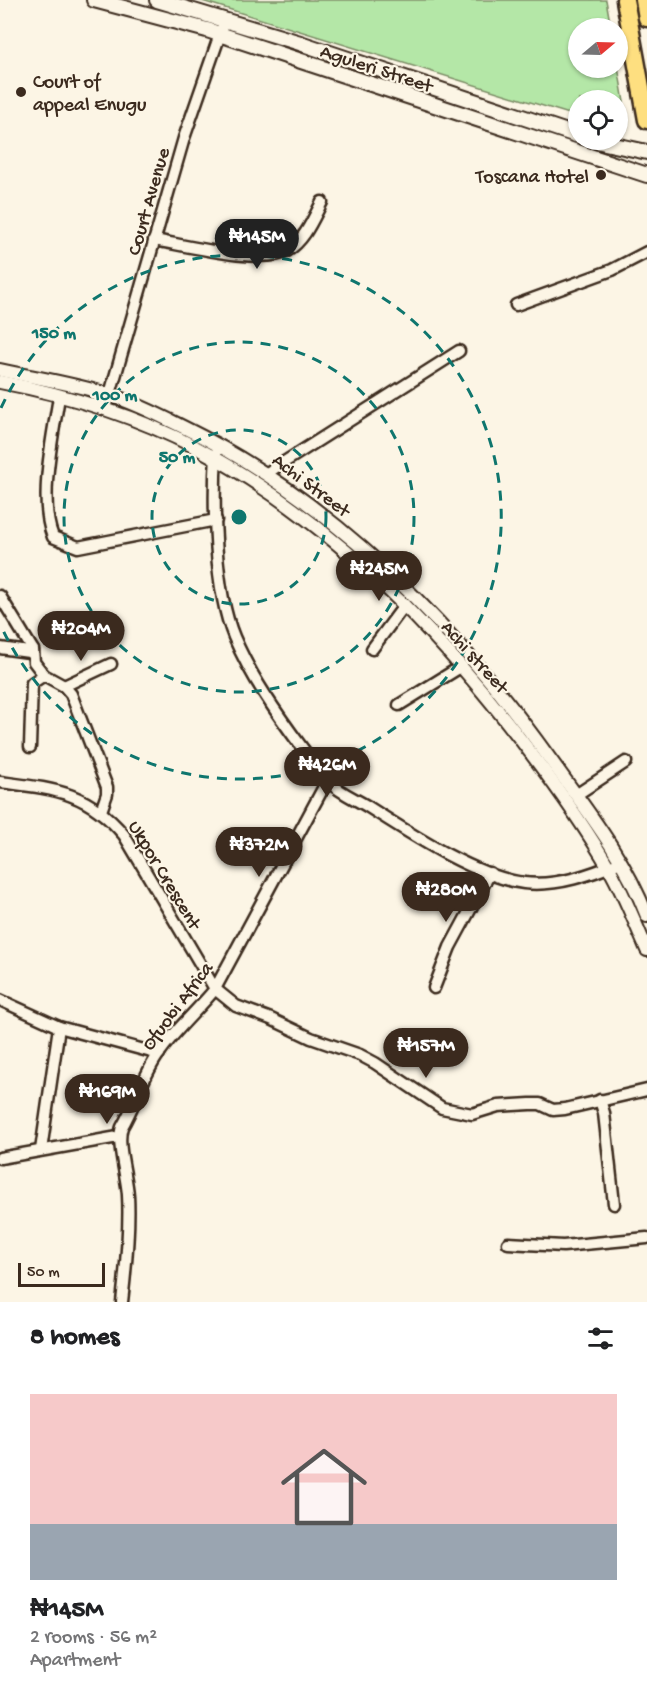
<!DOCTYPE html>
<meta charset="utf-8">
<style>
body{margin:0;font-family:"Gochi Hand",sans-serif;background:#f6f6f6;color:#202124;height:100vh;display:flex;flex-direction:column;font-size:22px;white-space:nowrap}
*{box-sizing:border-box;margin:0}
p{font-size:20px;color:#757577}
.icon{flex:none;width:33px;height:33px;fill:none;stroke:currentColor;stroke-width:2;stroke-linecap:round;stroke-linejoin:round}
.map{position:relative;height:1302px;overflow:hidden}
.sheet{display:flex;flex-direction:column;background:#fff;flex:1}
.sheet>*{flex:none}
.needle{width:39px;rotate:71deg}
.buttons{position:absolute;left:568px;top:18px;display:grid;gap:12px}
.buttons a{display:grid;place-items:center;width:60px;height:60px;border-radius:50%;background:#fff;box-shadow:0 2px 4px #0004;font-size:30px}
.scale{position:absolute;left:18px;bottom:15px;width:87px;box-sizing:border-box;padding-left:6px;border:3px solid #3b2a1e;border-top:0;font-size:16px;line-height:21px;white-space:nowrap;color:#3b2a1e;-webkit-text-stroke:4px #fcf5e5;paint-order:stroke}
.price{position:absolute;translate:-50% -51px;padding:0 14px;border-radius:21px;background:#3b2a1e;color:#fff;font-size:20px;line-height:39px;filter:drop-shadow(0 2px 3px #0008)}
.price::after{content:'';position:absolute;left:50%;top:36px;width:18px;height:14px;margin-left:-9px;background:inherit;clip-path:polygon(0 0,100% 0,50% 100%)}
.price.current{background:#222;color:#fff}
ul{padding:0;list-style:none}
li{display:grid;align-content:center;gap:12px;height:318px;padding:0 30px}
li span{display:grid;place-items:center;height:186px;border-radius:0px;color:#555}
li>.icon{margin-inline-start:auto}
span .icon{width:108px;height:108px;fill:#fffc;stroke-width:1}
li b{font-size:26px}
h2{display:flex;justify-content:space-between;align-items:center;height:72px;padding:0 30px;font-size:26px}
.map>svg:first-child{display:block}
</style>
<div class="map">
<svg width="647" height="1302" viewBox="0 0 647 1302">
<rect width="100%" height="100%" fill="#fcf5e5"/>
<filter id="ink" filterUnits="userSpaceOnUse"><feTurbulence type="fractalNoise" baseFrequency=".0167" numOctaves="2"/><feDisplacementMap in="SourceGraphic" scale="12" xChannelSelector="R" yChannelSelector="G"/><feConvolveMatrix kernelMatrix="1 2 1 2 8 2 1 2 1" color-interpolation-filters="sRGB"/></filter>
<g filter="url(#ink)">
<!-- green -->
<path fill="#b4e7a7" stroke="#788862" stroke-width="1.5" d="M199,0H606L611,28H579V68L618,67L624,102L618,112V100H579V117Z"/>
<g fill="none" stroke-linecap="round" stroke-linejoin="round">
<defs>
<g id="minor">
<path d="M154,240C184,245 263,265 287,251C305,240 313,219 322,202"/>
<path d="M516,305L612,270L647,252"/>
<path d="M59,397C53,435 38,501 53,537L78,547L216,520"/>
<path d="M106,408L184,138L225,20"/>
<path d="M216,453C213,504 214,589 234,637C251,677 277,714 303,749C311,759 318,772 328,781C340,793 356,799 370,808C411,834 476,877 524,883C557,887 592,874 621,862"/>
<path d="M267,473L459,351"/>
<path d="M0,596L33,650L34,662L44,675L64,686L71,694L107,787V794L101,811"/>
<path d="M0,648L29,652L33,650"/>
<path d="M372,649L404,606"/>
<path d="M64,686L111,664"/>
<path d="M399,705L462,666"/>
<path d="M30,747L32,683L44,675"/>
<path d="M0,782C54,789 87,791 124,835L215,989L236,1006L271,1019L311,1038L360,1055L375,1063L442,1108L472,1114L498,1106L530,1104H540L553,1110L565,1109L647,1090"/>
<path d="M576,795L626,762"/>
<path d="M434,988L450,947L490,873"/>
<path d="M0,1000L59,1027L159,1054"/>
<path d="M600,1100L604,1113L614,1204"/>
<path d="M41,1150L59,1027"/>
<path d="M0,1158L118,1137"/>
<path d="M508,1243L563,1246L647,1238"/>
<path d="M122,1302C126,1268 130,1230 128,1195C127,1176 116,1143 122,1127C136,1103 143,1075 160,1052C176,1029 197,1011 215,989L327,781"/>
</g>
<g id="tertiary">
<path d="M0,370C37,378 75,384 110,395C136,403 161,416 185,428C334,501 454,625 550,759C586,809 625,858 647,916"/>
<path d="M0,382C68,395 136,416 197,448C330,519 441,633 530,752C558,789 586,828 609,868C624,894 635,923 647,950"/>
</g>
<g id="secondary">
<path d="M94,0L207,30L647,175"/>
<path d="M157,0L297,42L579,136"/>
<path d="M591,140L647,152"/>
</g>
<g id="primary">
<path d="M625,0L647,120"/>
<path d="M644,0L647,18"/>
</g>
</defs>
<!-- minor casing -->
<use href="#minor" stroke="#3b2a1e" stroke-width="15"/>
<!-- tertiary casing -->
<use href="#tertiary" stroke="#3b2a1e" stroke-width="16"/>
<!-- secondary casing -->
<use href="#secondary" stroke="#3b2a1e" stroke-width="18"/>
<!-- primary casing -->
<use href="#primary" stroke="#3b2a1e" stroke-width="21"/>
<!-- minor -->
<use href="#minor" stroke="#fcf5e5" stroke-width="10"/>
<!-- tertiary -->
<use href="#tertiary" stroke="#fcf5e5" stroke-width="12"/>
<!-- secondary -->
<use href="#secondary" stroke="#fcf5e5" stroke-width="14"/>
<!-- primary -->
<use href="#primary" stroke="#fedf80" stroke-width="16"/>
</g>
</g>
<!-- distance rings -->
<g fill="none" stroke="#0f766e" stroke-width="3" stroke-dasharray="10 8">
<circle cx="239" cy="517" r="87"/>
<circle cx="239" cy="517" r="175"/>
<path d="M1 408A262 262 0 1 1 1 626"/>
</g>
<!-- markers -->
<g fill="#3b2a1e" stroke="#fcf5e5" stroke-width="2">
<circle cx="21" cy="92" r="6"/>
<circle cx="601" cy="175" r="6"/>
</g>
<g text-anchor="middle" stroke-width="4.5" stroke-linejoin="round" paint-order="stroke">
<!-- street labels -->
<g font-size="20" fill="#3b2a1e" stroke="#fcf5e5">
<text transform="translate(377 67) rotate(18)" y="7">Aguleri Street</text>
<text transform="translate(147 201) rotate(-74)" y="7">Court Avenue</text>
<text transform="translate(312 484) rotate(37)" y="7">Achi Street</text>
<text transform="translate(476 656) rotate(48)" y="7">Achi street</text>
<text transform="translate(166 874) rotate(59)" y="7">Ukpor Crescent</text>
<text transform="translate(176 1005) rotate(-53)" y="7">Ofuobi Africa</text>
</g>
<!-- poi labels -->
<g font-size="20" fill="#3b2a1e" stroke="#fcf5e5" text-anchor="start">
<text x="33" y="87">Court of<tspan x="33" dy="23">appeal Enugu</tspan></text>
<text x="589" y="182" text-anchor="end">Toscana Hotel</text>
</g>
</g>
<circle cx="239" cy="517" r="9" fill="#0f766e" stroke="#fcf5e5" stroke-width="3"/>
<g font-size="18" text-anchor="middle" font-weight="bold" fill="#0f766e" stroke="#fcf5e5" stroke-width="4.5" stroke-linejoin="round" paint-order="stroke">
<text x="54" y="338">150 m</text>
<text x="115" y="400">100 m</text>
<text x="177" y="462">50 m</text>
</g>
</svg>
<div class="buttons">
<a><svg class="needle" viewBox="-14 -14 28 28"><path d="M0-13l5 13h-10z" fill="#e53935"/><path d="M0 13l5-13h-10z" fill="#757577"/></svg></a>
<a><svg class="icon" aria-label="locate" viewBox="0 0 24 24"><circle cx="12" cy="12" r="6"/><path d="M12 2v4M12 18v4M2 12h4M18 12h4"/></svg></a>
</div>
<div class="scale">50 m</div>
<b class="price current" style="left:257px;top:270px">₦145M</b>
<b class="price" style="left:379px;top:602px">₦245M</b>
<b class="price" style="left:81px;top:662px">₦204M</b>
<b class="price" style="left:327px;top:798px">₦426M</b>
<b class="price" style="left:259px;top:878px">₦372M</b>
<b class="price" style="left:446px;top:923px">₦280M</b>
<b class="price" style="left:426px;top:1079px">₦157M</b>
<b class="price" style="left:107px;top:1125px">₦169M</b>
</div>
<section class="sheet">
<h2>8 homes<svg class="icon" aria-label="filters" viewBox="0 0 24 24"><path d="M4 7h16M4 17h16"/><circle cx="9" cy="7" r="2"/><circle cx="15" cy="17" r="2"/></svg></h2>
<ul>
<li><span style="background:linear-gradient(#f6c9c9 70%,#9aa5b1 0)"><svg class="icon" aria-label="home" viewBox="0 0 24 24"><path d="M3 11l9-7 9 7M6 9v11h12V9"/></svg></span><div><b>₦145M</b><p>2 rooms · 56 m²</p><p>Apartment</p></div></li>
</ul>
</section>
